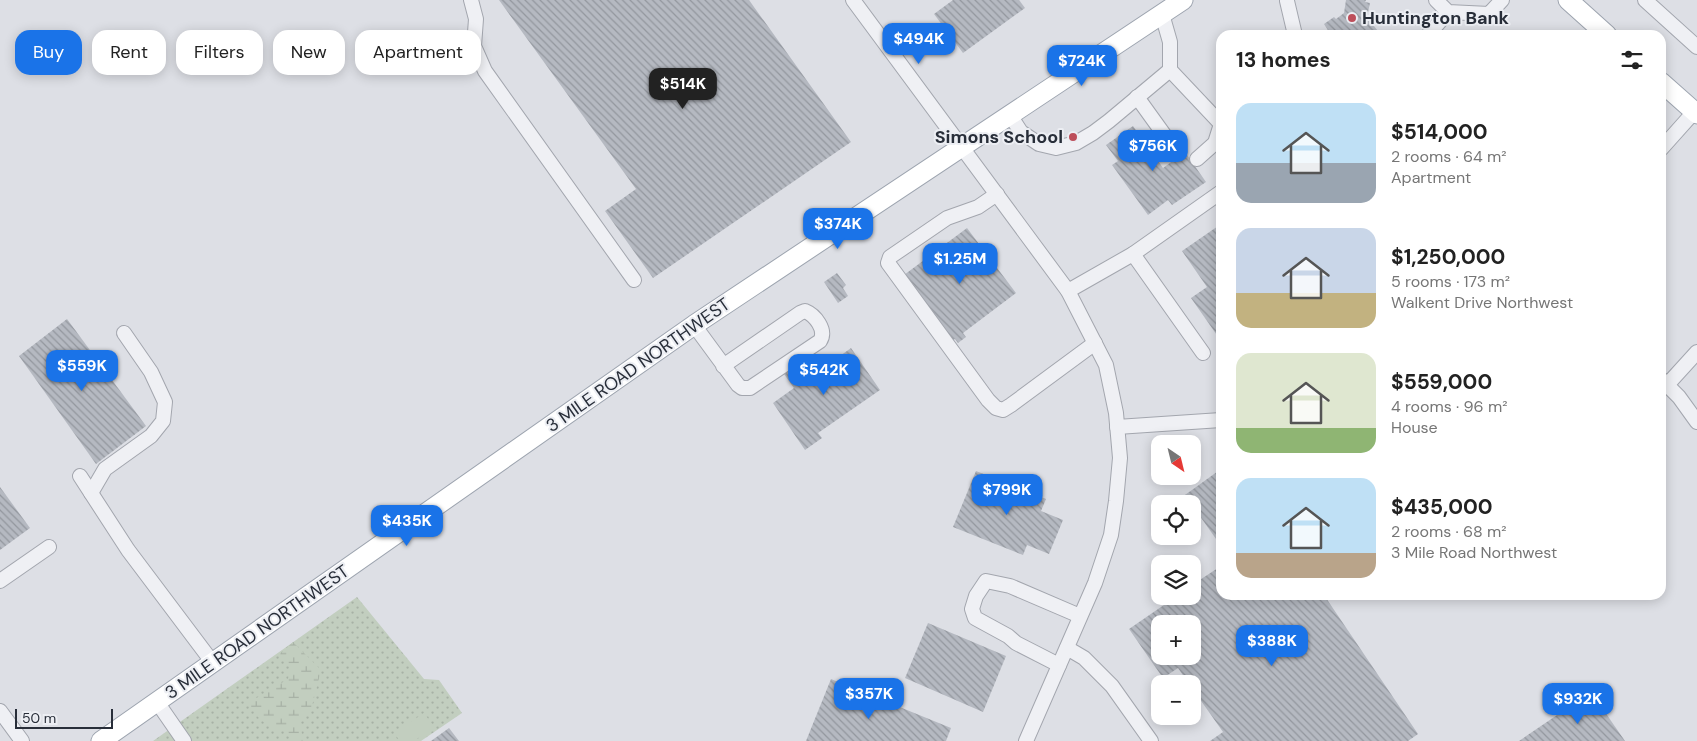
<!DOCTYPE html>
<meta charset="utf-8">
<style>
body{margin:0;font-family:"DM Sans",sans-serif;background:#f6f6f6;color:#222;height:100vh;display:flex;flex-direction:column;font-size:19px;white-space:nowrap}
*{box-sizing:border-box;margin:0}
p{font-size:16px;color:#767676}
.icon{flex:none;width:28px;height:28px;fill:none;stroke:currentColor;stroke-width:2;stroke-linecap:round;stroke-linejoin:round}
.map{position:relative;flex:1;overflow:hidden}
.panel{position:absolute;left:1216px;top:30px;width:450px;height:570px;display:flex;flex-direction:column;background:#fff;border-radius:15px;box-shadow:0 2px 12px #0003}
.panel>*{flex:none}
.banner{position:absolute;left:15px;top:30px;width:475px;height:45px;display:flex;gap:10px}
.needle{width:32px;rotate:145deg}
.controls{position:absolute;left:1151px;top:435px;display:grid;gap:10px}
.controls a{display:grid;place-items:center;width:50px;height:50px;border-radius:10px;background:#fff;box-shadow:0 2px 12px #0003;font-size:25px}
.scale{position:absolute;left:15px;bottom:12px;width:98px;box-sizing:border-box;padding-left:5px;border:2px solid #282e39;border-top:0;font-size:14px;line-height:18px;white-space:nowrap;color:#282e39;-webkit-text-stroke:4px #eceef3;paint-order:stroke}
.price{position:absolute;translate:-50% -42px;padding:0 11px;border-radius:10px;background:#1a73e8;color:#fff;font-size:16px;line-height:32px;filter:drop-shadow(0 1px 2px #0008)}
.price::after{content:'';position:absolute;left:50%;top:30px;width:15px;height:11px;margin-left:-8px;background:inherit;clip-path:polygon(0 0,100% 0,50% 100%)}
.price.active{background:#222;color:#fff}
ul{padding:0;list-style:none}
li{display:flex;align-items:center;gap:15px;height:125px;padding:0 20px}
li span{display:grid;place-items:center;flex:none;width:140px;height:100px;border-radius:15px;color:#555}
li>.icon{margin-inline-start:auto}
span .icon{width:60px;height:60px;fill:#fffc;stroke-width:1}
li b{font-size:21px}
h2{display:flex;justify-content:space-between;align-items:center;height:60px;padding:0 20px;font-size:21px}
.pill{padding:0 18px;border-radius:15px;background:#fff;box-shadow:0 2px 12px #0003;font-size:18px;line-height:45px}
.pill.active{background:#1a73e8;color:#fff}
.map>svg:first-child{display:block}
</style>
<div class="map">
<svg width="1697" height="741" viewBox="0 0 1697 741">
<defs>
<pattern id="green-dots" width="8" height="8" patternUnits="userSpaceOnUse" patternTransform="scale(1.25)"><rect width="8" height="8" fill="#c2cebf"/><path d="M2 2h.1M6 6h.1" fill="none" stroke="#a7b1a5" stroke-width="1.8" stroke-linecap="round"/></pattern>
<pattern id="wetland-marsh" width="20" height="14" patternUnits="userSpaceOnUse" patternTransform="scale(1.25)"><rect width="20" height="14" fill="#c2cebf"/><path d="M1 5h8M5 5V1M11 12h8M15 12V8" fill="none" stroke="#a7b1a5"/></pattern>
<pattern id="building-back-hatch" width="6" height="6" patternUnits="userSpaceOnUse" patternTransform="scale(1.25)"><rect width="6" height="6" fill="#b5b9c1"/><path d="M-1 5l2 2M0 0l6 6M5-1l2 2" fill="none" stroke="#93979e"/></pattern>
</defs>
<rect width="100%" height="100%" fill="#dddfe5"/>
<!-- green -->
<path fill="url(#green-dots)" d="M357,597L424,679L439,680L462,713L421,741H153Z"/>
<!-- wetland -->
<path fill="url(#wetland-marsh)" d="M293,642L321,670L311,710L300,723L303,741H293L283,730L271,728L258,717L248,703L288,679L291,667L280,654Z"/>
<!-- pitch -->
<path fill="#c2cebf" d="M424,713L434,727L414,741H400L394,733Z"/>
<!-- building -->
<g fill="url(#building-back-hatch)" fill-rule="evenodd">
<path d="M499,0H749L851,142L653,278L605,211L636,189Z"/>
<path d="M953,0H1019L1025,8L963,53L934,14Z"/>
<path d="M1346,0H1366L1365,2L1370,3L1367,17L1381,35H1331L1324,24L1334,17L1336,19L1344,13Z"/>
<path d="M1133,126L1163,168L1185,152L1206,182L1172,205L1168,200L1148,215L1112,165L1118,161L1106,145Z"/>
<path d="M1221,224V341L1191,298L1207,287L1182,251Z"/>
<path d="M967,228L1016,293L963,333L966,337L958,343L955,339L953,340L904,275Z"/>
<path d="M837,273L846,285L843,288L848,296L838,303L824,282Z"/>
<path d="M67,319L146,426L96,464L19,356Z"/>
<path d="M851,348L880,390L818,433L822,438L805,450L773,403L794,388L784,374L805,359L815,374Z"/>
<path d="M1221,469V546L1185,495Z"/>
<path d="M976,471L1046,499L1041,511L1063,520L1049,554L1027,545L1023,555L953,527Z"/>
<path d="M0,487L30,528L0,550Z"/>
<path d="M1221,566V595H1324L1418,734L1408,741H1210L1223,732L1192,688V684H1189L1178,668L1163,678L1129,629L1177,596H1192V585ZM1160,624H1192V656H1160Z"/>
<path d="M928,623L1006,656L983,712L905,678Z"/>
<path d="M831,679L951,728L946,741H806Z"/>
<path d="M1591,692L1625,741H1519Z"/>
<path d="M449,728L459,741H431Z"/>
</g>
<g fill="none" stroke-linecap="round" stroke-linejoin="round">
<defs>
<g id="minor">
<path d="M471,0L476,19L474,46L485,71L634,280"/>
<path d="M853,0L1068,291L1106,365L1116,413L1120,458L1116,501L1111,535L1095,583L1026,741"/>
<path d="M1436,0L1448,12L1489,14L1502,0"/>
<path d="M1645,0L1697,47"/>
<path d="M1287,1L1295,35"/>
<path d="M1428,35L1448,12"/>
<path d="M1170,70L1221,124"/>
<path d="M1137,97L1173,147"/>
<path d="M1010,115L1021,132L1039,144L1056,148L1076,143L1093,133L1109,121L1170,70V42L1162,14"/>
<path d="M1661,149L1694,112"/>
<path d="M1197,159L1215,143L1221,124"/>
<path d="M997,194L978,207L947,218L890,257L888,263L988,400L996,408L1003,410L1011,405L1095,343"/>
<path d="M1133,254L1203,353"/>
<path d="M1068,291L1133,254L1221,192"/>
<path d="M694,325L738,385L742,388H750L820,341C827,330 815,315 805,311L800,313L723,366"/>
<path d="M1661,379L1679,397L1697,422"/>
<path d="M1667,385L1697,352"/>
<path d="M1117,427L1221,420"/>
<path d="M80,476L128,550L213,663"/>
<path d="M91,493L105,469L151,436L163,421L165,402L151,372L124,333"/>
<path d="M0,581L49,547"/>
<path d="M1067,648L1084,658L1112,686L1151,741"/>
<path d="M1059,665L1016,643L1008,636L975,618L972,609L976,596L986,581L1010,586L1080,616"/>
<path d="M157,702L184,741"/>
<path d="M0,711L22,741"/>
</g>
<g id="major">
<path d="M1568,0L1607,35"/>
<path d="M1661,82L1697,114"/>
<path d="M101,741L694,325L1183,0"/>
</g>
</defs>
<!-- minor casing -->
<use href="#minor" stroke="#a3a6ae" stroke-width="16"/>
<!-- major casing -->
<use href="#major" stroke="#9da4af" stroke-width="21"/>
<!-- minor -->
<use href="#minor" stroke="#eff0f4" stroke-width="14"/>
<!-- major -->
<use href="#major" stroke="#fff" stroke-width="19"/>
</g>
<!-- markers -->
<g fill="#bd4e5a" stroke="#eceef3" stroke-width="2">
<circle cx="1352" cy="18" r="5"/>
<circle cx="1073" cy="137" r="5"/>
</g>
<g text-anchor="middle" stroke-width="4" stroke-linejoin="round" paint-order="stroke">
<!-- poi labels -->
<g font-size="18" font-weight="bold" fill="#282e39" stroke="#eceef3" text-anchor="start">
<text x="1362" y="24">Huntington Bank</text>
<text x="1063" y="143" text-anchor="end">Simons School</text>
</g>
<!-- street labels -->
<g font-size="18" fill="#282e39" stroke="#eceef3">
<text transform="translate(638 365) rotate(-35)" y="6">3 MILE ROAD NORTHWEST</text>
<text transform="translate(257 632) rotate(-35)" y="6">3 MILE ROAD NORTHWEST</text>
</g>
</g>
</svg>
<div class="controls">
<a><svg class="needle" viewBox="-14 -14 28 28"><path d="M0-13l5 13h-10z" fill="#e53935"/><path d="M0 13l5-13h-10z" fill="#767676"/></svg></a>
<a><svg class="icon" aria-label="locate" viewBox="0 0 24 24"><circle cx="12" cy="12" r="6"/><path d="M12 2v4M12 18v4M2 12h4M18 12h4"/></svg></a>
<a><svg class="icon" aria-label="layers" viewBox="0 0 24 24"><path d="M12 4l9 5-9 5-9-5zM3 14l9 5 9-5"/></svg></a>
<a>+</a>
<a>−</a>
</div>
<div class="scale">50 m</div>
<b class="price" style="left:919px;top:65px">$494K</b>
<b class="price" style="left:1082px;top:87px">$724K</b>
<b class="price active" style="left:683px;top:110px">$514K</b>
<b class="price" style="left:1153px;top:172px">$756K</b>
<b class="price" style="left:838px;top:250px">$374K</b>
<b class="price" style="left:960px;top:285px">$1.25M</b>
<b class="price" style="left:82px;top:392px">$559K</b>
<b class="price" style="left:824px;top:396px">$542K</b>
<b class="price" style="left:1007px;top:516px">$799K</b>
<b class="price" style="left:407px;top:547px">$435K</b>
<b class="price" style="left:1272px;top:667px">$388K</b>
<b class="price" style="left:869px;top:720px">$357K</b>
<b class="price" style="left:1578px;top:725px">$932K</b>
<div class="banner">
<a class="pill active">Buy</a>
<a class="pill">Rent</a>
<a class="pill">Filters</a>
<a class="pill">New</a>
<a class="pill">Apartment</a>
</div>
<section class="panel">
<h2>13 homes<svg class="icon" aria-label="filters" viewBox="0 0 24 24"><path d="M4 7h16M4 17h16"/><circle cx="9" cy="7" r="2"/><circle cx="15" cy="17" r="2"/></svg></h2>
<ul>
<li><span style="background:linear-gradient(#bfe0f5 60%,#9aa5b1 0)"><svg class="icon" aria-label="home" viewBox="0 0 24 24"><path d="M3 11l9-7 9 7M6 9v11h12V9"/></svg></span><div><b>$514,000</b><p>2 rooms · 64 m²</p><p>Apartment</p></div></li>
<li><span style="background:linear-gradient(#c9d6e8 65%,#c2b280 0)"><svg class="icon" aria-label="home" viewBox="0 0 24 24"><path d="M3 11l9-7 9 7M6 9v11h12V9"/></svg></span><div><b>$1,250,000</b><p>5 rooms · 173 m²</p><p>Walkent Drive Northwest</p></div></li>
<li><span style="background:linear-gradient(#dfe7d0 75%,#8fb573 0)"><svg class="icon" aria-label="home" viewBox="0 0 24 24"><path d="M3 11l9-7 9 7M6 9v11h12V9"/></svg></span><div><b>$559,000</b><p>4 rooms · 96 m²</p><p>House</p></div></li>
<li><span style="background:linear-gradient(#bfe0f5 75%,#b9a48a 0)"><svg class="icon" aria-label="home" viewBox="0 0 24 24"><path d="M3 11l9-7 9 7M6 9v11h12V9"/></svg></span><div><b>$435,000</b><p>2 rooms · 68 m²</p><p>3 Mile Road Northwest</p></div></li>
</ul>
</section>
</div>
